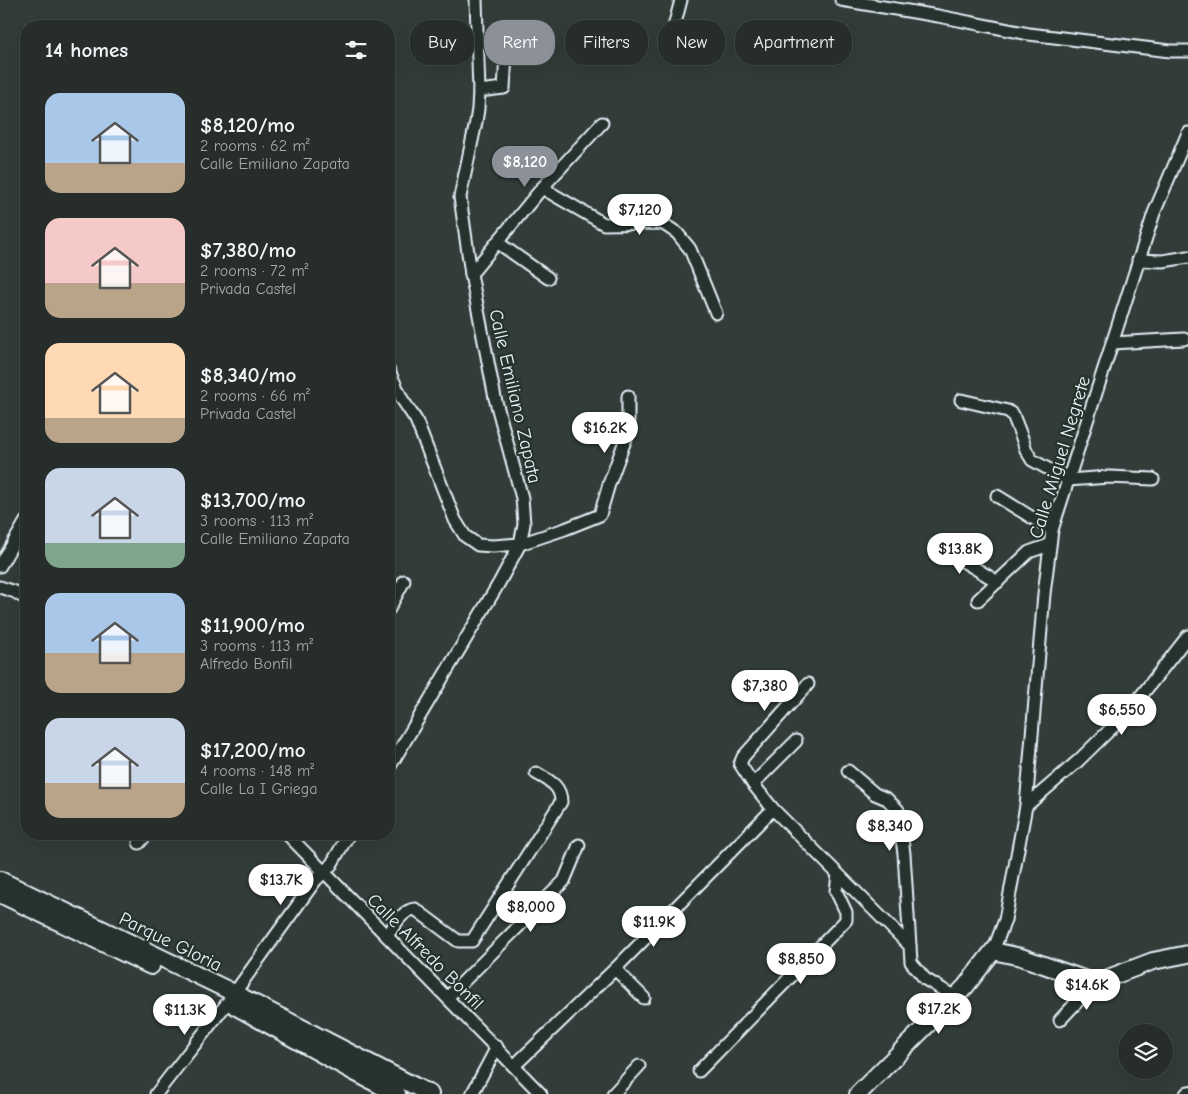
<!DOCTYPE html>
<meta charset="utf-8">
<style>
body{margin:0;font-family:"Comic Neue",sans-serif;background:#323937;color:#f1f3f6;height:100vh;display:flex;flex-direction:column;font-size:19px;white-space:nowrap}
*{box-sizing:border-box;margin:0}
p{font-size:16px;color:#a4a8a9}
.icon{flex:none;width:28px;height:28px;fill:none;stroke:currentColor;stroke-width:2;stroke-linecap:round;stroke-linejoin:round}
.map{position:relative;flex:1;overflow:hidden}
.details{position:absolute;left:20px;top:20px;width:375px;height:820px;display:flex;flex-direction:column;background:#262d2b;border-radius:20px;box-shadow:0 5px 20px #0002,0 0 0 1px #424947}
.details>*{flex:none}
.banner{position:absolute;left:410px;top:20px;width:475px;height:45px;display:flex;gap:10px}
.fabs{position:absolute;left:1118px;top:1024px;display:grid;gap:10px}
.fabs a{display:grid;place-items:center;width:55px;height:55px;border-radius:50%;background:#262d2b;box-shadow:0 5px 20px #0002,0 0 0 1px #424947;font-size:25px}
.price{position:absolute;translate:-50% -42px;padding:0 11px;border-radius:18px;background:#fff;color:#222;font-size:16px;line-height:32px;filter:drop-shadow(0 1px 2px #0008)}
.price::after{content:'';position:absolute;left:50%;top:30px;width:15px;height:11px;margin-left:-8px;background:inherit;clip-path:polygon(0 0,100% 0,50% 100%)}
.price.on{background:#8c9099;color:#fff}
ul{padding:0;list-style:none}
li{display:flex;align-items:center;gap:15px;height:125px;padding:0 25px}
li span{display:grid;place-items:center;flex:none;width:140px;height:100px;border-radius:15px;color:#555}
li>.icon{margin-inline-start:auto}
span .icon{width:60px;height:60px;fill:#fffc;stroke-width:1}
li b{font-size:21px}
h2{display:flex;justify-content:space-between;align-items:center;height:60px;padding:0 25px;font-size:21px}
.tag{padding:0 18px;border-radius:20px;background:#262d2b;box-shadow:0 5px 20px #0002,0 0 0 1px #424947;font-size:18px;line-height:45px}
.tag.on{background:#8c9099;color:#fff}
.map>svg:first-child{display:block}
</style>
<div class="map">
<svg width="1188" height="1094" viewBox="0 0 1188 1094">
<rect width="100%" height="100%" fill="#323c39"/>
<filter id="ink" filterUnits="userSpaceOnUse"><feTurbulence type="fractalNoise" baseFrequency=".02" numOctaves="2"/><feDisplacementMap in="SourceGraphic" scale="10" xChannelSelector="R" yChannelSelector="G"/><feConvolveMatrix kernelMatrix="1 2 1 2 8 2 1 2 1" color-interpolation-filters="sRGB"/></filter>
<g filter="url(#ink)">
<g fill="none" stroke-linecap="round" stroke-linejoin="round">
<defs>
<g id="street">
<path d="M841,0L938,16L1029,34L1170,51H1188"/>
<path d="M675,23L681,0"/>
<path d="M479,91L504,88L506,55L543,41"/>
<path d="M542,188L604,224L662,223L677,233L690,249L716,313"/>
<path d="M497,242L548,278"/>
<path d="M1138,260L1163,261L1188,257"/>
<path d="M471,274L542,188L602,123"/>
<path d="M1112,343L1184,339"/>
<path d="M389,371L402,399L416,420L455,520L465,536L478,545L493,546L520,544L565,529L600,515L609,484L628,433V396"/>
<path d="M961,400L1008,411L1013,415L1022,438L1026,450L1032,460L1068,480L1109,477L1153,479"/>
<path d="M997,496L1052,530"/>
<path d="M936,545L998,582"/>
<path d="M0,566L26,521"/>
<path d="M0,587L15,592L26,599"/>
<path d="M978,600L1029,552L1049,545"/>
<path d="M389,609L404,581"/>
<path d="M808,684L743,757L740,764L753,784L773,809L910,946L911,962L925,979L955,997"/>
<path d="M389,768L499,583L520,544L524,524L522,498L495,398L471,274L460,197L476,122L478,109L479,91L476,0"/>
<path d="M848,771L875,794L887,799L898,810L904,854L910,946"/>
<path d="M753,784L796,741"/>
<path d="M1026,806L1078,761L1130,710L1188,636"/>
<path d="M287,834L541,1094"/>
<path d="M139,843L147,834"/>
<path d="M387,936C394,926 402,910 415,909L458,941H472L561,802C561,785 549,781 536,773"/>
<path d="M993,951L1005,920L1026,806L1044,594L1052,530L1154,213L1188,133"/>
<path d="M615,969L644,998"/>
<path d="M448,997L564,881L579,845"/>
<path d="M1060,1020L1095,983"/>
<path d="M514,1066L615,969L773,809"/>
<path d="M699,1071L846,920V912L836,891L838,875"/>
<path d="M156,1094L228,1002L315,881L331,865L349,834"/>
<path d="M472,1094L497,1047"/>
<path d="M613,1094L639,1066"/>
<path d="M1186,1094L1188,1092"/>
</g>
<g id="secondary">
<path d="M0,880L234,993L430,1094"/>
<path d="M0,894L151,966"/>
<path d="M235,1006L356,1073L397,1094"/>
<path d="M858,1094L965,987L993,951L1021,957L1095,983L1153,961L1188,954"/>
</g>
</defs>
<!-- street casing -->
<use href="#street" stroke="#e8f1f8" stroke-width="15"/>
<!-- secondary casing -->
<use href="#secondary" stroke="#e8f1f8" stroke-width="20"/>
<!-- street -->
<use href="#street" stroke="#26332d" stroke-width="11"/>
<!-- secondary -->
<use href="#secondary" stroke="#26332d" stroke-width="16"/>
</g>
</g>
<g text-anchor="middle" stroke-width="4.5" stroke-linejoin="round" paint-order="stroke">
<!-- street labels -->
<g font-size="19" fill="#e8f1f8" stroke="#26332d">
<text transform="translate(516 396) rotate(77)" y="7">Calle Emiliano Zapata</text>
<text transform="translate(1059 457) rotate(-73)" y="7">Calle Miguel Negrete</text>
<text transform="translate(171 941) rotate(26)" y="7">Parque Gloria</text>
<text transform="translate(426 951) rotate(45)" y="7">Calle Alfredo Bonfil</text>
</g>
</g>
</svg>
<div class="fabs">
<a><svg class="icon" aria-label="layers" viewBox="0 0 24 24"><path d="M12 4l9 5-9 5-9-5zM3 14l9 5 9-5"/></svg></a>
</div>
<b class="price on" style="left:525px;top:188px">$8,120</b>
<b class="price" style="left:640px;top:236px">$7,120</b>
<b class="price" style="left:605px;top:454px">$16.2K</b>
<b class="price" style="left:960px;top:575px">$13.8K</b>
<b class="price" style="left:765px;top:712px">$7,380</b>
<b class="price" style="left:1122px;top:736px">$6,550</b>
<b class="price" style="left:890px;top:852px">$8,340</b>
<b class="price" style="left:281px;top:906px">$13.7K</b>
<b class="price" style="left:531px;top:933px">$8,000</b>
<b class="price" style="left:654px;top:948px">$11.9K</b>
<b class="price" style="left:801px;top:985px">$8,850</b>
<b class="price" style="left:1087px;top:1011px">$14.6K</b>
<b class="price" style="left:939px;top:1035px">$17.2K</b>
<b class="price" style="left:185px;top:1036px">$11.3K</b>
<div class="banner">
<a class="tag">Buy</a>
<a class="tag on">Rent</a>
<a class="tag">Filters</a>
<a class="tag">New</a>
<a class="tag">Apartment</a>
</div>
<section class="details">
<h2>14 homes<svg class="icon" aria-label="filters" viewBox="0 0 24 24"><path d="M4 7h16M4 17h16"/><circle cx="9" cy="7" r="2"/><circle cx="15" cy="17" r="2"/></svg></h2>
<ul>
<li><span style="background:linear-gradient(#a9c7e8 70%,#b9a48a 0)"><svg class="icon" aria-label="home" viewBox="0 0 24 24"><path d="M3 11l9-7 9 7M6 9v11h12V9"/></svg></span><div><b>$8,120/mo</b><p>2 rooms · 62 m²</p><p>Calle Emiliano Zapata</p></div></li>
<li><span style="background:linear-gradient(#f6c9c9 65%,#b9a48a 0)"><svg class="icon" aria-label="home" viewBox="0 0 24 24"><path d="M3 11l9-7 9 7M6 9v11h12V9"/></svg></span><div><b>$7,380/mo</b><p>2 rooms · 72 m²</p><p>Privada Castel</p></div></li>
<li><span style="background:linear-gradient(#ffd9b3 75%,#b9a48a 0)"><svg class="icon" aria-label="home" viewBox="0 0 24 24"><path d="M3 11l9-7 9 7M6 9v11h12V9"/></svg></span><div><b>$8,340/mo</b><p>2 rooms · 66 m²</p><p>Privada Castel</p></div></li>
<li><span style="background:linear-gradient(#c9d6e8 75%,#7fa58c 0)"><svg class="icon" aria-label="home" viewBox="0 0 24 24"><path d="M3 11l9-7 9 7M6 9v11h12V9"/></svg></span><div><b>$13,700/mo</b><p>3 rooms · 113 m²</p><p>Calle Emiliano Zapata</p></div></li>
<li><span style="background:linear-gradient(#a9c7e8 60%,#b9a48a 0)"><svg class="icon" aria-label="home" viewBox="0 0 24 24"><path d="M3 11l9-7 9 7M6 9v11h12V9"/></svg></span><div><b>$11,900/mo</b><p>3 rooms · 113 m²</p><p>Alfredo Bonfil</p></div></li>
<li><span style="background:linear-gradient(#c9d6e8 65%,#b9a48a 0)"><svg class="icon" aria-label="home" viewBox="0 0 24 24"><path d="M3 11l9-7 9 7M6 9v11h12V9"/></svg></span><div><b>$17,200/mo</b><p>4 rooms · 148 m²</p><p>Calle La I Griega</p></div></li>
</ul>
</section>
</div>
